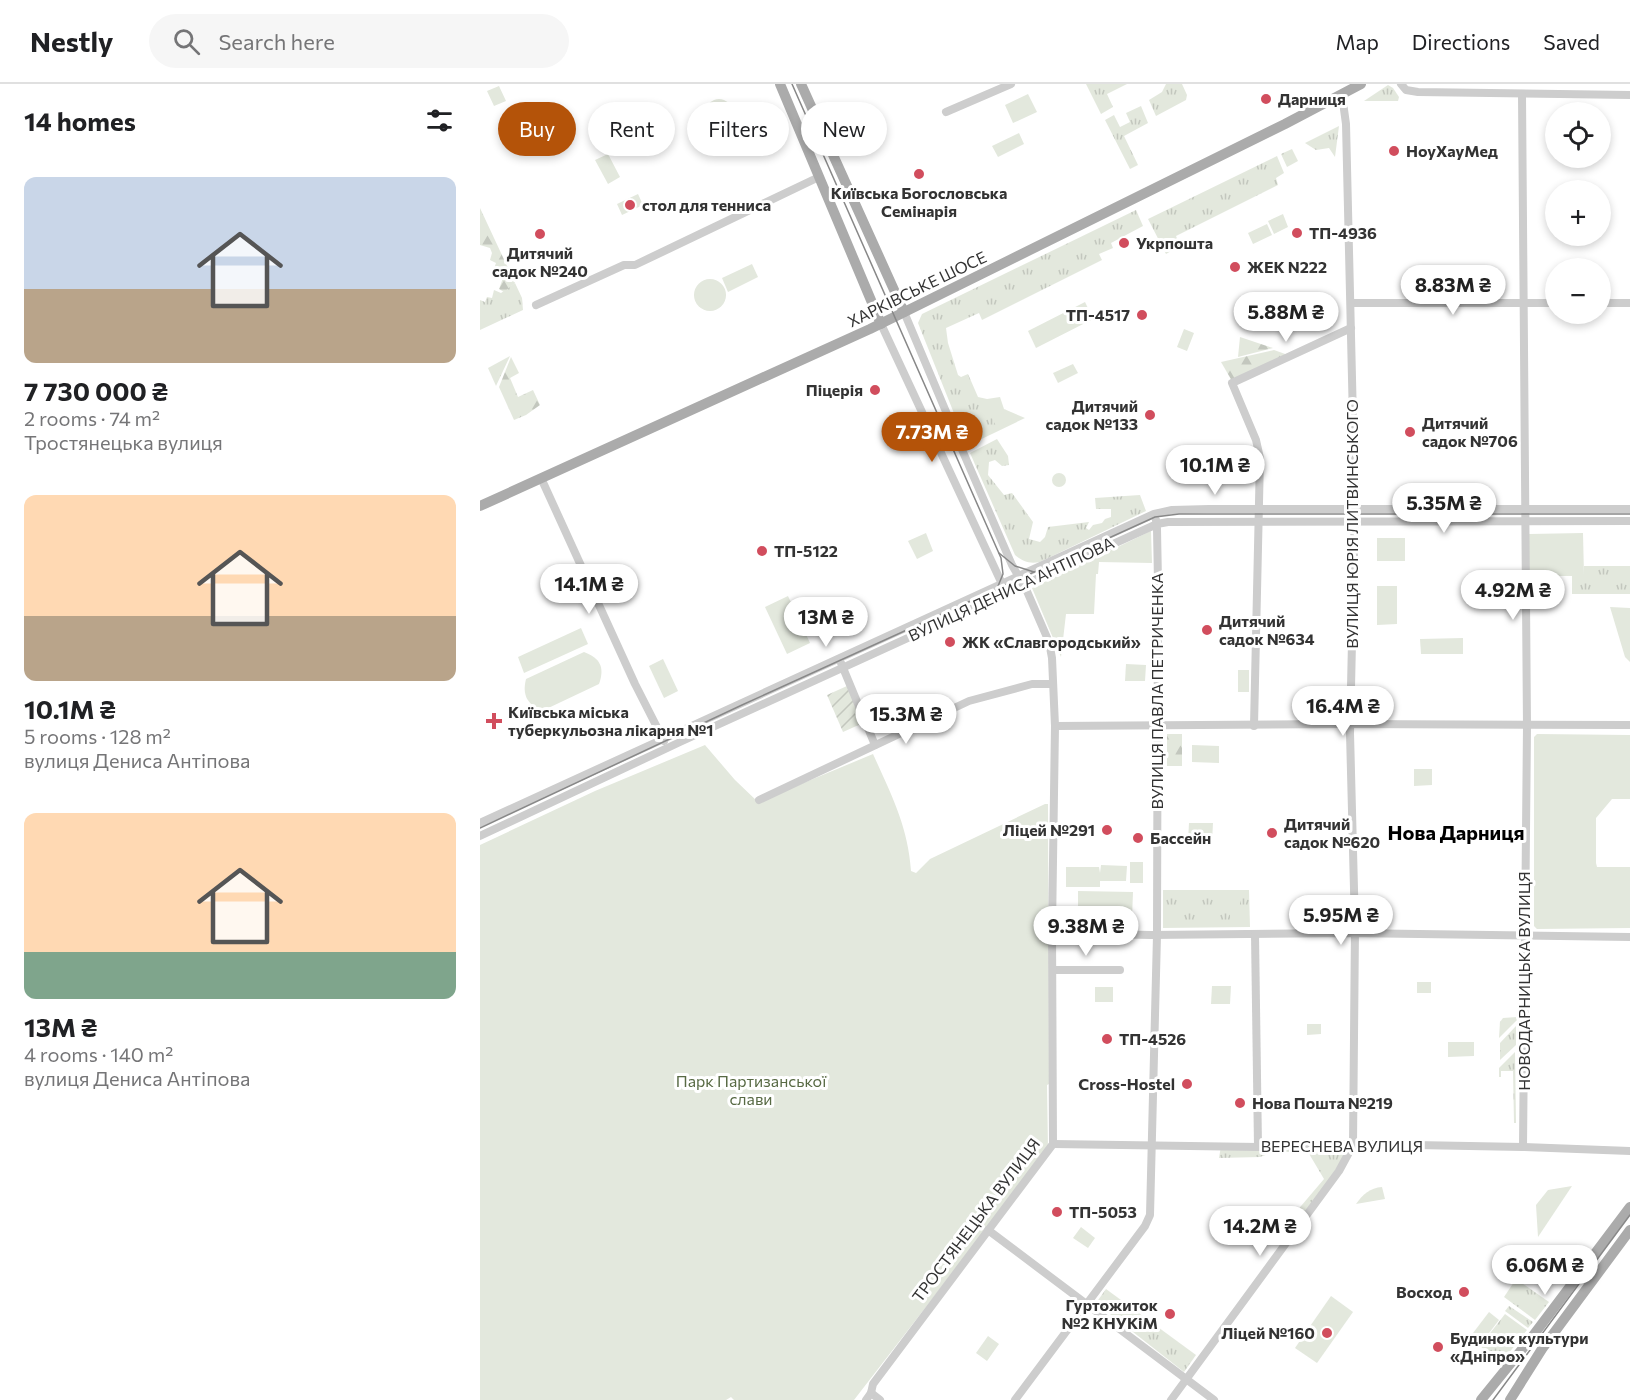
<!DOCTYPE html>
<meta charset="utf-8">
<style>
body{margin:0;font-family:Commissioner,sans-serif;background:#f6f6f6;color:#202124;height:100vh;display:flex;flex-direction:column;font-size:22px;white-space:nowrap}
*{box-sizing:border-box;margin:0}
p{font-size:20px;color:#757577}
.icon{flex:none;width:33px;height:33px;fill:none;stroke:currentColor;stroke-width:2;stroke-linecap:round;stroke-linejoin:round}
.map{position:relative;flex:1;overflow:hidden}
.panel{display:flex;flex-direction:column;background:#fff;width:480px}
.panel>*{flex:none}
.hud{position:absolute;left:18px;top:18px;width:570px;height:54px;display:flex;gap:12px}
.tools{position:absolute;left:1065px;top:18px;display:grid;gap:12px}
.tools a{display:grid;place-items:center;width:66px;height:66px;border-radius:50%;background:#fff;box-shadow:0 3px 9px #0003;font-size:30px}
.price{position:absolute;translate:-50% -51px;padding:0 14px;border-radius:21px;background:#fff;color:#222;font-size:20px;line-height:39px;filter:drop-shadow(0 2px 3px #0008)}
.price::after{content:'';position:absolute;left:50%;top:36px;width:18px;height:14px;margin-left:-9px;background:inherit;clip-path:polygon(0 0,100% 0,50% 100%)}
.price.on{background:#b45309;color:#fff}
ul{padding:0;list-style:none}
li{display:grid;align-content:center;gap:12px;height:318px;padding:0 24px}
li span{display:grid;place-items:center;height:186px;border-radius:12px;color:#555}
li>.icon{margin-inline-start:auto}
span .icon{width:108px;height:108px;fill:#fffc;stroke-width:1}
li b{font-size:26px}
h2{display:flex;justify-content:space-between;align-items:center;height:72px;padding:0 24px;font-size:26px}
.pill{padding:0 21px;border-radius:27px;background:#fff;box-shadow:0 3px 9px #0003;font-size:21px;line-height:54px}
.pill.on{background:#b45309;color:#fff}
header{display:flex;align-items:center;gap:36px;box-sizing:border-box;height:84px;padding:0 30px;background:#fff;border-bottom:2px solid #e0e0e0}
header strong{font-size:28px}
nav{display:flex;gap:33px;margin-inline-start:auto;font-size:21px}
.search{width:420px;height:54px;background:#f6f6f6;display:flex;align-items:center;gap:15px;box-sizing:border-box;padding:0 21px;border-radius:33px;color:#757577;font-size:22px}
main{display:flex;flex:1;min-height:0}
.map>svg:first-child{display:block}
</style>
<header>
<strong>Nestly</strong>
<div class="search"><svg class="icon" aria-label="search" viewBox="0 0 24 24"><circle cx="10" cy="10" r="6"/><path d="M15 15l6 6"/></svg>Search here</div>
<nav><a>Map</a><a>Directions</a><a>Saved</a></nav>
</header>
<main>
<section class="panel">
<h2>14 homes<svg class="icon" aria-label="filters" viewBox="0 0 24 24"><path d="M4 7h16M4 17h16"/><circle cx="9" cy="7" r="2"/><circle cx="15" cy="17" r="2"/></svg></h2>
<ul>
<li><span style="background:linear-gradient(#c9d6e8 60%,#b9a48a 0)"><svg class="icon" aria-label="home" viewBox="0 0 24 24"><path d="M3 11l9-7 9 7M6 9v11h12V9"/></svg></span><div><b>7 730 000 ₴</b><p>2 rooms · 74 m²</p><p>Тростянецька вулиця</p></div></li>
<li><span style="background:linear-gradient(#ffd9b3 65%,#b9a48a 0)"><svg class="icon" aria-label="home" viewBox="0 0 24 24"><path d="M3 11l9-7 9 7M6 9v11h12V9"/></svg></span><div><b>10.1M ₴</b><p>5 rooms · 128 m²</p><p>вулиця Дениса Антіпова</p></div></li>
<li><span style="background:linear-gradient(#ffd9b3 75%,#7fa58c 0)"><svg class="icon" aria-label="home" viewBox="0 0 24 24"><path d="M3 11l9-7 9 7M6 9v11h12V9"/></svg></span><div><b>13M ₴</b><p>4 rooms · 140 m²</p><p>вулиця Дениса Антіпова</p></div></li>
</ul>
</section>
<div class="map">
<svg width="1150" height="1316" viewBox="0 0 1150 1316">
<defs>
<pattern id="grass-tufts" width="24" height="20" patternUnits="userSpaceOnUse" patternTransform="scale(1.5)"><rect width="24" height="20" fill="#e3e8dd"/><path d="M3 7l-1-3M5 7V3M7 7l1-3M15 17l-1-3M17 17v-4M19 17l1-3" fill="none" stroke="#c3c7be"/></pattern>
<pattern id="forest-firs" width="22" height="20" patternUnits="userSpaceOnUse" patternTransform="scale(1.5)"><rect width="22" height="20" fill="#e3e8dd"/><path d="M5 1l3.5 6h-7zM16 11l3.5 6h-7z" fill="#c3c7be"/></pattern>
<pattern id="garden-furrows" width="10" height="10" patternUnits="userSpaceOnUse" patternTransform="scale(1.5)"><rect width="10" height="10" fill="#e3e8dd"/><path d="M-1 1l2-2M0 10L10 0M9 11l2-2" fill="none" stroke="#c3c7be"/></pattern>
</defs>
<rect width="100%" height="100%" fill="#fff"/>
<!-- grass -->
<g fill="url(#grass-tufts)">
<path d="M606,0H647L627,10L633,23L621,30Z"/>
<path d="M686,0H702L707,11L706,16L676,32L669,16L682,8Z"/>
<path d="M908,1L913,4L919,13L918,17H884Z"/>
<path d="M661,22L668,39L644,52L658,81L650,85L625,36L634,31L640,43L650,38L646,29Z"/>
<path d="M859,42L855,73L849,64L836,66L825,59Z"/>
<path d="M812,65L818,77L807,83L801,70Z"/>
<path d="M797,72L804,89L796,94L798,101L696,152L700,162L686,170L668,135Z"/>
<path d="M656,126L663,142L631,159L633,164L619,170L622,176L502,236L499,229L466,244L468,259L478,291L481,293L488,290L498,313L507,315L520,313L524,325L545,334L487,362L438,239L442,230Z"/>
<path d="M35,199L42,214L43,226L0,246V216L5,218L7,213L12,214L14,206L21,209Z"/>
<path d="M30,272L16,302L8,284Z"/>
<path d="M517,355L528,372L529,381L522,382L515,376L509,378L508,391L524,411L532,409L553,438L549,455L560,458L565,453L568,443L609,438L606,444L609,446L613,441L622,439L625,435L631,433V425H616L615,414L660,411L666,427L560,478C550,480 543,478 535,471L490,369Z"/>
<path d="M1104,482H1150V510H1092V492H1104Z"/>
<path d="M683,806H769L770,843L683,844Z"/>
<path d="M1037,933V936L1019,954L1020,938L1023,934Z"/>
<path d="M1036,942V961L1020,976V959Z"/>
<path d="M1035,968L1036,1039H1034L1033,987H1021V993H1019V984Z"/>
<path d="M873,1061L818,1143L810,1135L844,1095L828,1068H793L780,1073L739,1074L741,1062Z"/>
<path d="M1036,1195L1069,1218L1055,1236L1024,1213Z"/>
<path d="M626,1205L716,1271L704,1288L616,1219Z"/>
<path d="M1029,1222L1053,1238L1048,1244L1025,1227Z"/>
<path d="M1025,1230L1047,1246L1021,1279L1000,1262Z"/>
</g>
<!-- forest -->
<g fill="url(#forest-firs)">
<path d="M0,124L35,199L24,208L19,205L23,194L12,190L16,179L10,176L12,169L10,164L0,161Z"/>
<path d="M760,253L793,264L758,273Z"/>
<path d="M794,266L808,271L752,297L741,278Z"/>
<path d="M31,273L39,289L30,294L38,313L53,306L60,321L46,331L34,336L19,303Z"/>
<rect x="687" y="650" width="15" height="32"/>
</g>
<!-- park -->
<g fill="#e3e8dd">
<path d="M19,2L26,17L14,22L7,7Z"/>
<path d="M548,10L557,28L533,39L525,21Z"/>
<circle cx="239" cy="28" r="13"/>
<path d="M539,49L544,60L518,73L512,62Z"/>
<path d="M128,70L140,93L128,100L115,76Z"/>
<path d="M158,110L163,121L142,131L137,120Z"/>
<path d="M803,130L808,143L794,150L788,137Z"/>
<path d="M787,140L792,151L773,160L768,149Z"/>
<path d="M272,180L278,193L248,208L242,194Z"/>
<circle cx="230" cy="211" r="16"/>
<path d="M782,210L797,215L793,228L778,223Z"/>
<path d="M605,218L613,235L556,264L548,247Z"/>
<path d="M704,245L714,249L707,267L697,263Z"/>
<path d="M593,280L598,289L578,299L573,289Z"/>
<path d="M524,329L528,339L517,344L512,334Z"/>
<circle cx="579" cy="396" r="7"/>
<path d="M671,447L672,479L619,478L618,490H616L614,530H586L581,573L552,504Z"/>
<path d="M446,449L453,467L437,475L428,457Z"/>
<path d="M1103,449L1104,492H1049V450Z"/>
<path d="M925,454V477H897V454Z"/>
<path d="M897,502H917V540L897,541Z"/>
<path d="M308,512L330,559L307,570L285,523Z"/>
<path d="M1130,523L1150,524V578L1145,573Z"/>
<path d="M101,544L108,560L44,589L38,573Z"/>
<path d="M983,554V570H941L940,555Z"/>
<path d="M104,568C120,574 125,583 119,600L62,627C47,620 42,611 46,595Z"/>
<path d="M183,575L198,607L184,614L169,582Z"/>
<path d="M646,580L666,581L665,597H645Z"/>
<rect x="758" y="586" width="11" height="22"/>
<path d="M1057,650L1150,651V715H1132L1116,734V779L1117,783H1150V844L1057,845L1054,842V653Z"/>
<path d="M225,661L255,696L278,718L393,670C411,710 428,742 431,787L436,789L450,775L565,720H568L569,1000L567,1001L568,1065L374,1316H254L251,1313L246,1316H0V761L115,707Z"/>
<path d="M712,661L739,662V679L712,678Z"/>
<path d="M934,685H952V701L934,702Z"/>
<path d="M709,739H733L732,758L708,757Z"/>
<rect x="650" y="778" width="13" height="21"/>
<path d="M621,781L647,782L646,797H620V803H586V783H619L620,789Z"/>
<path d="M598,807L653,808L652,834H598Z"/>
<path d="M760,815V834H750V816Z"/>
<rect x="937" y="898" width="14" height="11"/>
<path d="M732,902H751L750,920H731Z"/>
<rect x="615" y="903" width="18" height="15"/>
<path d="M827,940H841V950L827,951Z"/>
<path d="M968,958H994V972L968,973Z"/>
<path d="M1092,1102L1058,1153L1056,1121L1068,1106Z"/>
<path d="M902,1103L905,1115L876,1120C883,1110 890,1104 902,1103Z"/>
<path d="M601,1143L615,1154L608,1164L593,1154Z"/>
<path d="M851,1212L873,1228L837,1279L815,1264Z"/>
<path d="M1009,1228L1019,1236L1000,1261L990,1253Z"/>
<path d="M508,1252L519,1260L507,1277L496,1269Z"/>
</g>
<!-- garden -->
<path fill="url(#garden-furrows)" d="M367,602L383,639L363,648L347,611Z"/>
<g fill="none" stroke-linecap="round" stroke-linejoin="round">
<!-- minor -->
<g stroke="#cdcdcd" stroke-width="8">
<path d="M921,0L926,6L938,8L1150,11"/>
<path d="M1042,11L1047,642L1043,1063"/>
<path d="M466,28L531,0"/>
<path d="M871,219H1076"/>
<path d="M1120,219H1150"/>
<path d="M56,221L144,181H155L339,93"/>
<path d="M401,240L523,502"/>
<path d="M61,394L155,600L184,657"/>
<path d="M361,579L395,661"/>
<path d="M575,642L863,640L1150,641"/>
<path d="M774,642L780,374L776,356L752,299L871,244"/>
<path d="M279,716L489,617L552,600H573"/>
<path d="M0,739L674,430L692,426L729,425H1150"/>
<path d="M0,752L200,658L677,440L688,438L1150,437"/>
<path d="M573,849L671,851L868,849L1150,853"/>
<path d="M775,850L778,1063"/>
<path d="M573,886H640"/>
<path d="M573,1060L778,1063L881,1060L1043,1063L1150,1067"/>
<path d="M508,1146L734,1316"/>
<path d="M391,1309L400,1316"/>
<path d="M386,1316L391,1309L393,1300L573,1060L572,844L575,642L572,574L569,558L546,505L532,481L483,368L424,228"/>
<path d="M535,1316L665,1142L670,1131L677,851L678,498L677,445L676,436"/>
<path d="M691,1316L859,1087L873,1061L875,844L870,649L875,421L866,40L862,11"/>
</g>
<!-- major -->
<g stroke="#ababab" stroke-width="10">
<path d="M300,0L401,240"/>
<path d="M321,0L424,228"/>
<path d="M0,422L390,245L805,40L881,0"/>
<path d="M1001,1316L1052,1253L1150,1123"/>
<path d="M1030,1316L1062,1265L1150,1146"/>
</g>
<!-- tram -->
<g stroke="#888" stroke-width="1.5">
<path d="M312,0L521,474L523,490L516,507"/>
<path d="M519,469L535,482L554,488"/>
<path d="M0,744L262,621L675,433L699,430H1150"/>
<path d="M1013,1316L1150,1131"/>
</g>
</g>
<!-- markers -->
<g fill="#d14d5d" stroke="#fff" stroke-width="2">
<circle cx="786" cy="15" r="6"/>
<circle cx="914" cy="67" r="6"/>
<circle cx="439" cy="90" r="6"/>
<circle cx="150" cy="121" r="6"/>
<circle cx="817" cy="149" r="6"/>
<circle cx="60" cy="150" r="6"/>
<circle cx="644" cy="159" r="6"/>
<circle cx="755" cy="183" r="6"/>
<circle cx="662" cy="231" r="6"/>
<circle cx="395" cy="306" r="6"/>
<circle cx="670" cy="331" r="6"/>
<circle cx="930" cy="348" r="6"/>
<circle cx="282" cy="467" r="6"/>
<circle cx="727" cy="546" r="6"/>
<circle cx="470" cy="558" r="6"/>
<path d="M11 628h6v6h6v6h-6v6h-6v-6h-6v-6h6z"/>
<circle cx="627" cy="746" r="6"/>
<circle cx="792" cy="749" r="6"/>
<circle cx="658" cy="754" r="6"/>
<circle cx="627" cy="955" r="6"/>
<circle cx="707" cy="1000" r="6"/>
<circle cx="760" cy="1019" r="6"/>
<circle cx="577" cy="1128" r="6"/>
<circle cx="984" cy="1208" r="6"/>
<circle cx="690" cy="1230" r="6"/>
<circle cx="847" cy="1249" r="6"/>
<circle cx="958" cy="1263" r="6"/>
</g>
<g text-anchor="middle" stroke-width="6" stroke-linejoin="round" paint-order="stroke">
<!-- poi labels -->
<g font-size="16" font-weight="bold" fill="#333" stroke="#fff" text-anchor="start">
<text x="798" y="21">Дарниця</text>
<text x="926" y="73">НоуХауМед</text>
<text x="439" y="115" text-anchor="middle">Київська Богословська<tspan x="439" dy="18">Семінарія</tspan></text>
<text x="162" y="127">стол для тенниса</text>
<text x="829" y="155">ТП-4936</text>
<text x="656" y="165">Укрпошта</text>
<text x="60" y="175" text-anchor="middle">Дитячий<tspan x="60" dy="18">садок №240</tspan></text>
<text x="767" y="189">ЖЕК N222</text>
<text x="650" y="237" text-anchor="end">ТП-4517</text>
<text x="383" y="312" text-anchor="end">Піцерія</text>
<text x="658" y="328" text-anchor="end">Дитячий<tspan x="658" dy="18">садок №133</tspan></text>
<text x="942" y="345">Дитячий<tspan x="942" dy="18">садок №706</tspan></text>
<text x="294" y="473">ТП-5122</text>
<text x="739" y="543">Дитячий<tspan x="739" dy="18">садок №634</tspan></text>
<text x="482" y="564">ЖК «Славгородський»</text>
<text x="28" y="634">Київська міська<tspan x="28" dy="18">туберкульозна лікарня №1</tspan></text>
<text x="804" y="746">Дитячий<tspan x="804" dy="18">садок №620</tspan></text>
<text x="615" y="752" text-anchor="end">Ліцей №291</text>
<text x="670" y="760">Бассейн</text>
<text x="639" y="961">ТП-4526</text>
<text x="695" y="1006" text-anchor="end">Cross-Hostel</text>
<text x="772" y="1025">Нова Пошта №219</text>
<text x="589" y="1134">ТП-5053</text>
<text x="972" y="1214" text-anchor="end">Восход</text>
<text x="678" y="1227" text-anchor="end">Гуртожиток<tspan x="678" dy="18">№2 КНУКіМ</tspan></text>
<text x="835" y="1255" text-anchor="end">Ліцей №160</text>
<text x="970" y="1260">Будинок культури<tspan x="970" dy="18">«Дніпро»</tspan></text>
</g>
<!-- street labels -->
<g font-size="16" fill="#333" stroke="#fff">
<text transform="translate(437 205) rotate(-26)" y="6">ХАРКІВСЬКЕ ШОСЕ</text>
<text transform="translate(872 440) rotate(-90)" y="6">ВУЛИЦЯ ЮРІЯ ЛИТВИНСЬКОГО</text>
<text transform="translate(531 505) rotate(-25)" y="6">ВУЛИЦЯ ДЕНИСА АНТІПОВА</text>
<text transform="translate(677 607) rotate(-90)" y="6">ВУЛИЦЯ ПАВЛА ПЕТРИЧЕНКА</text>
<text transform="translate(1044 897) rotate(-90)" y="6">НОВОДАРНИЦЬКА ВУЛИЦЯ</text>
<text x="862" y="1068">ВЕРЕСНЕВА ВУЛИЦЯ</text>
<text transform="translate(496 1136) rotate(-53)" y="6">ТРОСТЯНЕЦЬКА ВУЛИЦЯ</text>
</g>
<!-- park labels -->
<g font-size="16" fill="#586a44" stroke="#fff">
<text x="271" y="1003">Парк Партизанської<tspan x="271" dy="18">слави</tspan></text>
</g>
<!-- quarter labels -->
<g font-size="20" font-weight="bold" fill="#000" stroke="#fff">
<text x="976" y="756">Нова Дарниця</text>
</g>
</g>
</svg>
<div class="tools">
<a><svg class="icon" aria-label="locate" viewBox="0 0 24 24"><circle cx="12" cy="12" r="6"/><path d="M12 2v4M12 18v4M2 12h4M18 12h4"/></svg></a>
<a>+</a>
<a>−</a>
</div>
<b class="price" style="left:973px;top:232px">8.83M ₴</b>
<b class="price" style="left:806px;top:259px">5.88M ₴</b>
<b class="price on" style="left:452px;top:379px">7.73M ₴</b>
<b class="price" style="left:735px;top:412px">10.1M ₴</b>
<b class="price" style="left:964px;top:450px">5.35M ₴</b>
<b class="price" style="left:109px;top:531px">14.1M ₴</b>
<b class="price" style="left:1033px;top:537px">4.92M ₴</b>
<b class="price" style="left:346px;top:564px">13M ₴</b>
<b class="price" style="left:863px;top:653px">16.4M ₴</b>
<b class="price" style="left:426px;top:661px">15.3M ₴</b>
<b class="price" style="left:861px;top:862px">5.95M ₴</b>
<b class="price" style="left:606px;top:873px">9.38M ₴</b>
<b class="price" style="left:780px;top:1173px">14.2M ₴</b>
<b class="price" style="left:1065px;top:1212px">6.06M ₴</b>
<div class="hud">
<a class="pill on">Buy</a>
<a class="pill">Rent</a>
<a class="pill">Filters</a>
<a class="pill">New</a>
</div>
</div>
</main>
